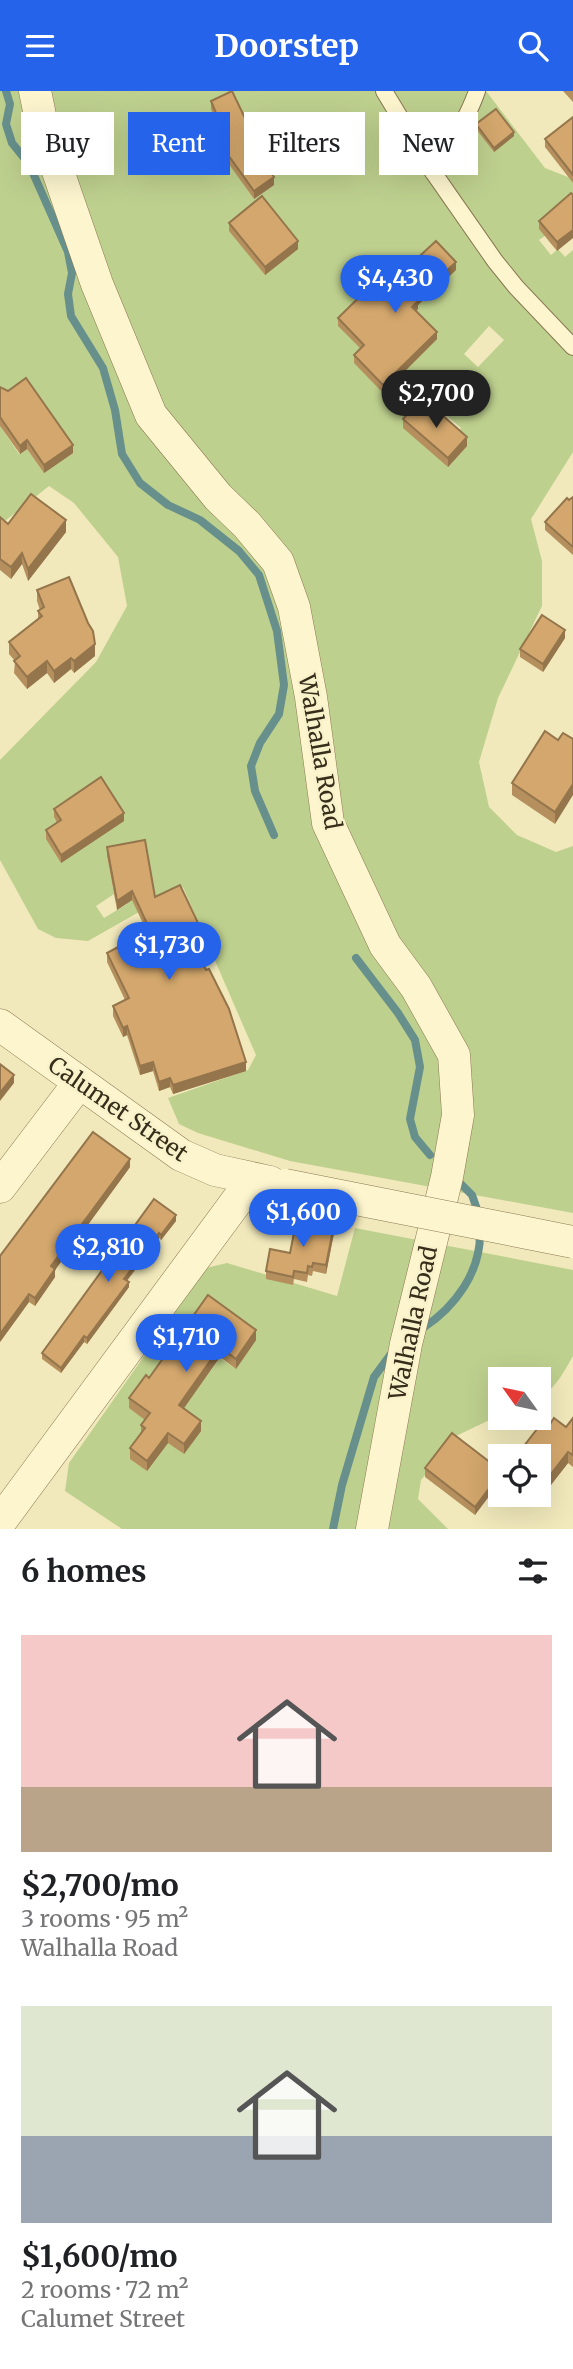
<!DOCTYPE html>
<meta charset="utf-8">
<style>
body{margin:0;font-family:Merriweather,serif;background:#f2f2f2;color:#202124;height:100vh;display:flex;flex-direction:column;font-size:26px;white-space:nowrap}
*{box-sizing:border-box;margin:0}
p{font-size:23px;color:#757577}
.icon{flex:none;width:38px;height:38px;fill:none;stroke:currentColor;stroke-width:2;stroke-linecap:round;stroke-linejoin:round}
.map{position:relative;height:1438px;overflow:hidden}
.drawer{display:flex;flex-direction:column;background:#fff;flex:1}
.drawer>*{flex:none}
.guide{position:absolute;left:21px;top:21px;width:532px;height:63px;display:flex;gap:14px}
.needle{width:46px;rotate:303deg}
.tools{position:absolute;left:488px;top:1276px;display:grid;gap:14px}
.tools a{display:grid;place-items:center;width:63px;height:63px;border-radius:0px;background:#fff;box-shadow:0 7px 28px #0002;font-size:35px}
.price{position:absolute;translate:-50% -60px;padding:0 16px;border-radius:24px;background:#2563eb;color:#fff;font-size:23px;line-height:46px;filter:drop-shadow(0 2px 4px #0008)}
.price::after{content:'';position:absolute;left:50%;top:42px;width:21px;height:16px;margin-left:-10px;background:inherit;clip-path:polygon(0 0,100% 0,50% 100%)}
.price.on{background:#222;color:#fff}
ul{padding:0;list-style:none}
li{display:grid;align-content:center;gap:14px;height:371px;padding:0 21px}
li span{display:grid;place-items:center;height:217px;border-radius:0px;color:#555}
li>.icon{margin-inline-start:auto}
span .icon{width:126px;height:126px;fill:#fffc;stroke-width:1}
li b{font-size:30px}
h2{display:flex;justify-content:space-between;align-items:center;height:84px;padding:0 21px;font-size:30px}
.pill{padding:0 24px;border-radius:0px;background:#fff;box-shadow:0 7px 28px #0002;font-size:24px;line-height:63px}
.pill.on{background:#2563eb;color:#fff}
header{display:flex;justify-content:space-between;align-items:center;height:91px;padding:0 21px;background:#2563eb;color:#fff;font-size:32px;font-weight:700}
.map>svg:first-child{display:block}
</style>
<header><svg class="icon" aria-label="menu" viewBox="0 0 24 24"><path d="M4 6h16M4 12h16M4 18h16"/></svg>Doorstep<svg class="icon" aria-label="search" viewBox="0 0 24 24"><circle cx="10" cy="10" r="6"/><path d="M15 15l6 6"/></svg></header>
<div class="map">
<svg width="573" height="1438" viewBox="0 0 573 1438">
<rect width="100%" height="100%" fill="#f1e9bb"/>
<!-- green -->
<g fill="#bed08e" fill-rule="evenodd">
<path d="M0,0H486L545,77L573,88V125L539,149L551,164L558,158L565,166L573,159V361L531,428L542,470V515L498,607L479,671L489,716L517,744L556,761L573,755V1122L290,1070L198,1042L179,1033L168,1007L248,979L256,964L183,796L88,850L56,847L38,838L0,769V669L96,571L127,515L118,466L74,412L49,395L0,434V335L19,363L27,358L44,382L0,314ZM241,89L274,94L254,108ZM489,235L504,249L478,276L464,263ZM447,325L461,337L455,344L436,337ZM54,727L124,730L61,737ZM107,765L127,813L104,827L96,815L114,803Z"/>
<path d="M355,1137L573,1179V1265C565,1279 554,1300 539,1307V1288H500V1324L456,1345L421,1389L418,1408L448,1438H122L65,1400L69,1372L206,1177L227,1172L337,1205ZM208,1215L236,1278L220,1267L189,1309ZM150,1333L168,1352L147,1380Z"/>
</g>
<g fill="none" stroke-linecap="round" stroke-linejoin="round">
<!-- stream -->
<g stroke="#67908c" stroke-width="8">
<path d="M6,0L10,13L6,33L12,52L29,73L68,161L72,182L68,203L71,225L103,277L115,319L122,363L140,392L168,414L200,429L239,460L259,484L277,540L284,594L279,623L260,652L251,675L255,700L274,744"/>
<path d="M356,867L398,922L415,949L420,976L410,1028L415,1046L430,1064"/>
<path d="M455,1087L472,1104L479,1124"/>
<path d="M423,1237C455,1216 481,1181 480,1141"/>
<path d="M333,1438L342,1394L374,1286L394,1259"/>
</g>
<defs>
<g id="service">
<path d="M384,0L433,81L495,170L516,196L573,256"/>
<path d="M433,81C449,55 467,29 477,0"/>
</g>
<g id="minor">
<path d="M35,0L42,34L97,193L151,324L218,406L247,434L278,471L294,516L311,606L328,732L385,854L416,896L454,964L458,1024L447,1086L406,1253L372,1438"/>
<path d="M0,934L181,1064L215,1079L270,1091"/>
<path d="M0,1096L79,992"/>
<path d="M0,1431L253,1088"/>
</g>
</defs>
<!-- service casing -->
<use href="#service" stroke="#8a7853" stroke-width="18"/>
<!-- minor casing -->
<use href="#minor" stroke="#8a7853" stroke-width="33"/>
<!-- service -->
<use href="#service" stroke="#fcf5ce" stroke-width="16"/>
<!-- minor -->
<use href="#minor" stroke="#fcf5ce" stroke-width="32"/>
<defs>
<path id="minor-bridge" d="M285,1094L573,1151"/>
</defs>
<!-- minor-bridge casing -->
<use href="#minor-bridge" stroke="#8a7853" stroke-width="33" stroke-linecap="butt"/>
<!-- minor-bridge -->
<use href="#minor-bridge" stroke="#fcf5ce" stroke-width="32"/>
</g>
<!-- wall -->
<g fill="#b5905e">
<path d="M563,0H573V11Z"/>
<path d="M211,10L255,55L252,57L274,94L254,108L226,69L212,76L195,40V32L213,23L211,18Z"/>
<path d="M573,26V92L545,56V48Z"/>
<path d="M476,33L514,45L494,61L476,38Z"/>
<path d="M571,102L557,160L539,138V130Z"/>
<path d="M229,132L298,158L265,184L229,140Z"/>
<path d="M456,179L418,214V218L416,220L437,248L383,302L354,272V264L361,258L338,235V227L396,187Z"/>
<path d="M0,296L73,362L44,382L27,358L20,363L0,335Z"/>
<path d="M403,328L467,355L448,376L403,337Z"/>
<path d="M573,406V464L545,439V431Z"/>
<path d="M0,426L8,433L66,441L28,490L22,473L11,488L0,479Z"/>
<path d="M37,499L95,565L74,582L71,578L54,592L47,582L27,598L14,582L15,570L9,563V551L38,528V520L40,519L37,510Z"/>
<path d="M565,547L543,581L520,566V558Z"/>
<path d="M558,649L555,733L512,704V692Z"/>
<path d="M54,718L124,730L61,772L46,748V739L57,732L54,726Z"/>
<path d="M107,756L155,806L199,843L190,847L246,980L173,1003L170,996L159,1000L153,980L140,984L127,944L123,946L113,925V915L125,909L107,871V862L147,841L132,809L117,819L107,765Z"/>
<path d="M130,1076L55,1179V1186L35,1215L29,1211L0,1251V1165Z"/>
<path d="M154,1108L176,1130L161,1149L159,1147L127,1190L129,1196L87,1253L84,1251L61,1282L42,1268V1262Z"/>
<path d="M334,1142L326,1183L313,1180L312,1185L308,1184L307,1191L294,1188L293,1194L266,1188V1180L290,1162Z"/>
<path d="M208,1204L256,1249L236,1278L220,1266L184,1317L201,1340L184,1363L168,1352L147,1380L130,1368V1357L141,1341V1334L145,1329L129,1317V1307L149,1287Z"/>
<path d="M573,1327V1376L568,1372L547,1399L539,1393V1365H517V1364L550,1333L566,1336Z"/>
<path d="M425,1377L500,1379L475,1424L425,1386Z"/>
</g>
<!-- shaded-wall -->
<g fill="#94754c">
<path d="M514,41V45L494,61V57Z"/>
<path d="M255,48V55L248,59V51Z"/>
<path d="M226,61V69L212,76V68Z"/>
<path d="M274,86V94L254,108V100Z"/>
<path d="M573,139V147L557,160V151Z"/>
<path d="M298,150V158L265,184V176Z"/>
<path d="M456,171V179L418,214V218L412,223V216L416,208Z"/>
<path d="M437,241V248L383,302V294Z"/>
<path d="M467,346V355L448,376V367Z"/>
<path d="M27,349V358L20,363V355Z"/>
<path d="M73,354V362L44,382V374Z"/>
<path d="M66,429V441L28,490V478Z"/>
<path d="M22,462V473L11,488V476Z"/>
<path d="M565,539V547L543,581V573Z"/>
<path d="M95,553V565L74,582V570Z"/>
<path d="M71,567V578L54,592V580Z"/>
<path d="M47,570V582L27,598V586Z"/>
<path d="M573,693V704L555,733V721Z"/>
<path d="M124,722V730L61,772V764Z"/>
<path d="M132,800V809L117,819V810Z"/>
<path d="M199,834V843L187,849V840Z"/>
<path d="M127,935V944L123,946V937Z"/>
<path d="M153,971V980L140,984V975Z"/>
<path d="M246,971V980L173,1003V994Z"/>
<path d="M14,984V992L0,1010V1002Z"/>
<path d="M170,987V996L159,1000V991Z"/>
<path d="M130,1068V1076L55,1179V1186L35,1215V1207L51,1175Z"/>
<path d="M176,1124V1130L161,1149V1144Z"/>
<path d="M334,1134V1142L326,1183V1174Z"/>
<path d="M159,1142V1147L124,1193V1188Z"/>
<path d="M129,1191V1196L87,1253V1247Z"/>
<path d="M29,1203V1211L0,1251V1243Z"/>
<path d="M256,1239V1249L236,1278V1268Z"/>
<path d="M84,1245V1251L61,1282V1277Z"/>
<path d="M220,1256V1266L179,1324V1314Z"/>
<path d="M201,1330V1340L184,1363V1353Z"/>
<path d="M168,1342V1352L147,1380V1370Z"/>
<path d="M568,1361V1372L547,1399V1388Z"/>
<path d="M500,1383V1391L475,1424V1416Z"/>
</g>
<!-- building -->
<g fill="#d3a76d" stroke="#94754c" stroke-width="2">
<path d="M232,0L255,48L248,51L274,86L254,100L226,61L212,68L195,32L216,22L211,10Z"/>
<path d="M496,18L514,41L494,57L476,33Z"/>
<path d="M573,26V84L545,48Z"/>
<path d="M571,102L573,104V139L557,151L539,130Z"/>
<path d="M262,105L298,150L265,176L229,132Z"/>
<path d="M436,150L456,171L416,208L418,210L412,216L437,241L383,294L354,264L364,254L338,227L388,178L396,187Z"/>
<path d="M26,287L73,354L44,374L27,349L20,355L0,326V296L8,300Z"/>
<path d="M417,312L436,329L441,323L467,346L448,367L403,328Z"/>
<path d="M31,403L66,429L28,478L22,462L11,476L0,468V426L8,433Z"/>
<path d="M573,406V456L545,431L567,407L569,409Z"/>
<path d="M69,486L88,532L93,540L95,553L74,570L71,567L54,580L47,570L27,586L14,570L20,565L9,551L42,525L38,520L44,516L37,499Z"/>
<path d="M542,524L565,539L543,573L520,558Z"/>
<path d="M545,640L558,649L563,642L573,648V693L555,721L512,692Z"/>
<path d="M101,686L124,722L61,764L46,739L61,729L54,718Z"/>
<path d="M145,749L155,806L180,794L199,834L187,840L206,879L209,878L229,918L246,971L173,994L170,987L159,991L153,971L140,975L127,935L123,937L113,915L129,907L107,862L150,839L132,800L117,810L107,756Z"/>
<path d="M0,973L14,984L0,1002Z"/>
<path d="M93,1041L130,1068L51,1175L55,1178L35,1207L29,1203L0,1243V1165Z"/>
<path d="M154,1108L176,1124L161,1144L159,1142L124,1188L129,1191L87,1247L84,1245L61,1277L42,1262Z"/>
<path d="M297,1127L334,1134L326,1174L313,1172L312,1176L308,1175L307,1182L294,1180L293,1186L266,1180L270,1158L290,1162Z"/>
<path d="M208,1204L256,1239L236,1268L220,1256L179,1314L201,1330L184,1353L168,1342L147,1370L130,1357L145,1337L141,1334L150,1322L129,1307L146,1284L149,1287Z"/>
<path d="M554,1327L566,1336L573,1327V1364L568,1361L547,1388L539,1381V1365H519L517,1364L544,1329L550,1333Z"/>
<path d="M452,1342L500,1379V1383L475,1416L425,1377Z"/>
</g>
<g text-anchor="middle" stroke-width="5" stroke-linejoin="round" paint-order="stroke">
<!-- street labels -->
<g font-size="23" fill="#372d1a" stroke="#f8f2cb">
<text transform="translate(320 661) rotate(80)" y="8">Walhalla Road</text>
<text transform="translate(118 1018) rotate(35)" y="8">Calumet Street</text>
<text transform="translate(413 1232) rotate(-78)" y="8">Walhalla Road</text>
</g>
</g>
</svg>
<div class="tools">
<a><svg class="needle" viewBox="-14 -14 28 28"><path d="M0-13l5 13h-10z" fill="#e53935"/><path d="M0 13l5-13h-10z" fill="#757577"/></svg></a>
<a><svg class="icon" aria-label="locate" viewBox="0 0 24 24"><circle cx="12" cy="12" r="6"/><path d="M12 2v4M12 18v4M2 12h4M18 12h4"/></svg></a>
</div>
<b class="price" style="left:395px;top:224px">$4,430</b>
<b class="price on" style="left:436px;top:339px">$2,700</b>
<b class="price" style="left:169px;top:891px">$1,730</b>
<b class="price" style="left:303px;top:1158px">$1,600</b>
<b class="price" style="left:108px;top:1193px">$2,810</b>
<b class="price" style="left:186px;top:1283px">$1,710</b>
<div class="guide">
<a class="pill">Buy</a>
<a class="pill on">Rent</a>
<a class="pill">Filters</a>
<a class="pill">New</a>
</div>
</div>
<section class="drawer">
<h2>6 homes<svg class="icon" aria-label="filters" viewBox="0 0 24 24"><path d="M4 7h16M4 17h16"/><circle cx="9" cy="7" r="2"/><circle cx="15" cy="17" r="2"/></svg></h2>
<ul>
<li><span style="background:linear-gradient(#f6c9c9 70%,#b9a48a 0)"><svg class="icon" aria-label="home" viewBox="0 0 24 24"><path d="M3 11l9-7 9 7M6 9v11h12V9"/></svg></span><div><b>$2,700/mo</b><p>3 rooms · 95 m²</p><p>Walhalla Road</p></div></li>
<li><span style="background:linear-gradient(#dfe7d0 60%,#9aa5b1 0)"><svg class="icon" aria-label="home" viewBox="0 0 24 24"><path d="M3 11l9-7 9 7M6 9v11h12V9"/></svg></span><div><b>$1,600/mo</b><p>2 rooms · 72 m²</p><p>Calumet Street</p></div></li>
</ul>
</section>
